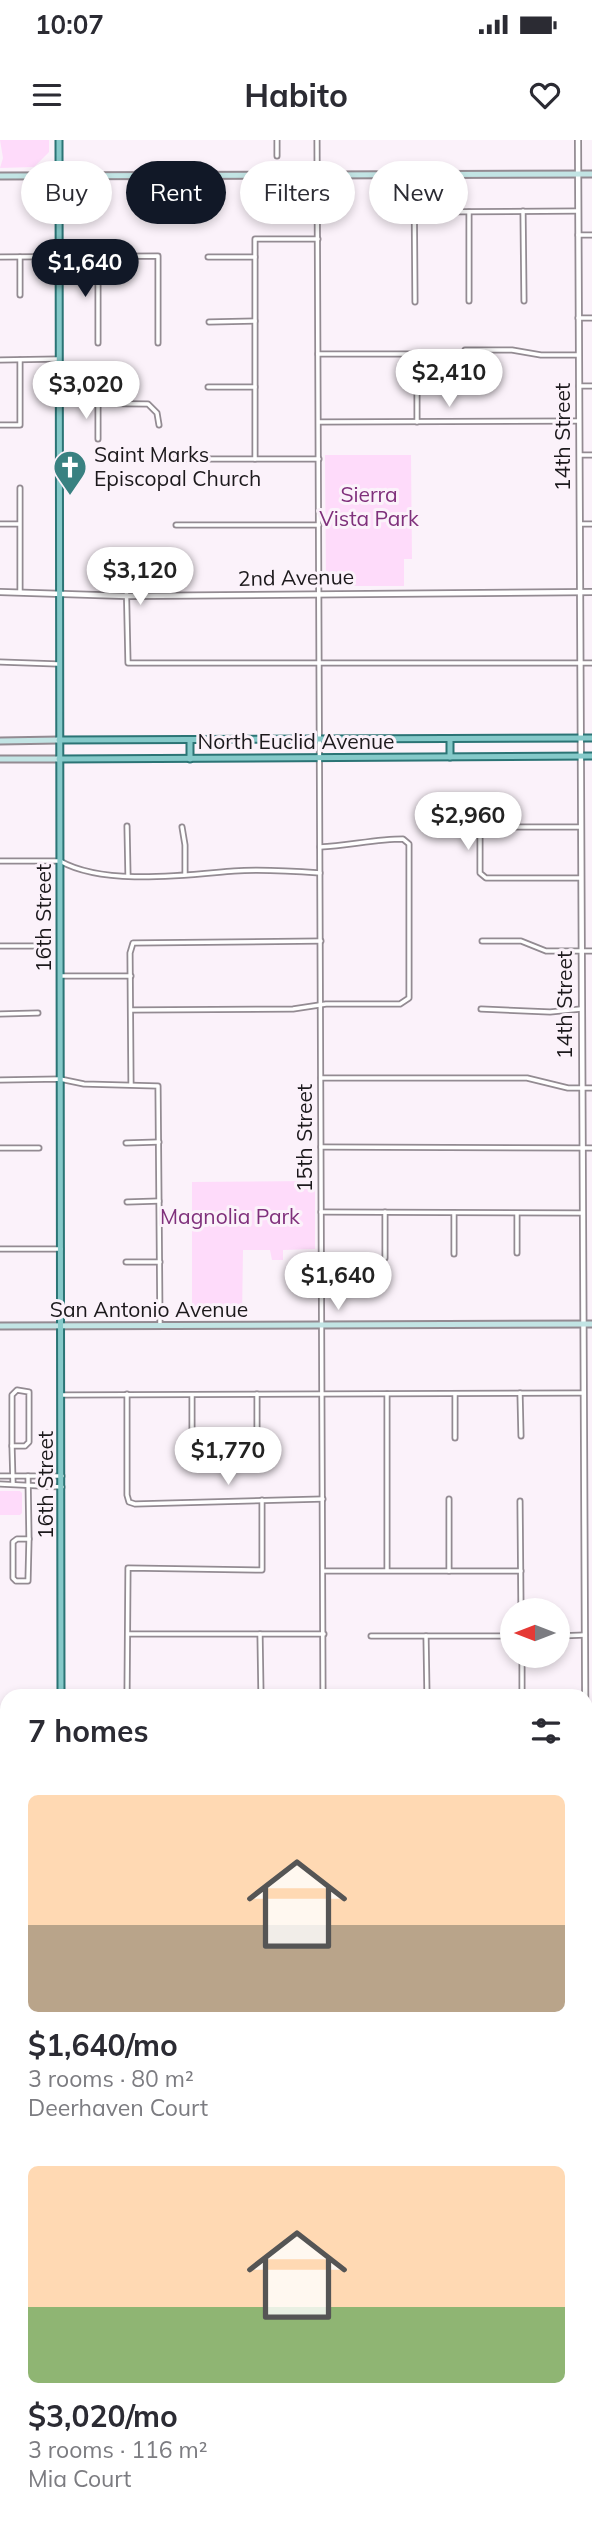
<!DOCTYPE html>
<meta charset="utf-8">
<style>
body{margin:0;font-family:Mulish,sans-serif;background:#f2f2f3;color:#2b2b33;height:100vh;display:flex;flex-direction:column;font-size:26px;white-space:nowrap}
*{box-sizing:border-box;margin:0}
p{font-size:23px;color:#7c7c81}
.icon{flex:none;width:38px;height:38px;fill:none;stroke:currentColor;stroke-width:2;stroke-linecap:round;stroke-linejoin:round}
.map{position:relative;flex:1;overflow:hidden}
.drawer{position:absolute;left:0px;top:1549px;width:593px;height:842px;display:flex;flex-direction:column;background:#fff;border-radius:21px 21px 0 0;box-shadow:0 4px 10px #0003}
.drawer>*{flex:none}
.banner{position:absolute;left:21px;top:21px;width:551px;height:63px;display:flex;gap:14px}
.needle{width:46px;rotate:270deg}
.controls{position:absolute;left:500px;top:1458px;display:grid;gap:14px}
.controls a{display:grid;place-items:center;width:70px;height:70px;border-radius:50%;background:#fff;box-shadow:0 4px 10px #0003;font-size:35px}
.price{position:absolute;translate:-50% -60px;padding:0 16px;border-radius:24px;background:#fff;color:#222;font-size:23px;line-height:46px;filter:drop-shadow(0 2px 4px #0008)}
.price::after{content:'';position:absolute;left:50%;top:42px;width:21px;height:16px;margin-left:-10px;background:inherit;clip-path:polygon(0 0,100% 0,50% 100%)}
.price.selected{background:#111827;color:#fff}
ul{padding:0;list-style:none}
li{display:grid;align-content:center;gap:14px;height:371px;padding:0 28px}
li span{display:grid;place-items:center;height:217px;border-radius:10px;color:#555}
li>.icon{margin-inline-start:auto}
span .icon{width:126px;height:126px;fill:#fffc;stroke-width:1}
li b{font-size:30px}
h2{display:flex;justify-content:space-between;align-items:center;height:84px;padding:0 28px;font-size:30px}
.pill{padding:0 24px;border-radius:32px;background:#fff;box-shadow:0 4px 10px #0003;font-size:24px;line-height:63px}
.pill.selected{background:#111827;color:#fff}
.status{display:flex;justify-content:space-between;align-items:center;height:49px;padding:0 35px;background:#fff;direction:ltr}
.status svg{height:19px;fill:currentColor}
header{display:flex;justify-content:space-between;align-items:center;height:91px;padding:0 28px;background:#fff;font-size:32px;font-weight:700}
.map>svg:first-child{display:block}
</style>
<div class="status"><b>10:07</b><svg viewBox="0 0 49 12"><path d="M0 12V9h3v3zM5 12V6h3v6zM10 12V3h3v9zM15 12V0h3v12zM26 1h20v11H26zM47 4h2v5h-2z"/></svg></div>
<header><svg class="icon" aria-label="menu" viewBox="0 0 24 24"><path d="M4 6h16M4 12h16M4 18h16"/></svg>Habito<svg class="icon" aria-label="heart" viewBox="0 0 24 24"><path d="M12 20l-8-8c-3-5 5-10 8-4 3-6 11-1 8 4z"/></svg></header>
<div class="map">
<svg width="592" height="2390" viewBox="0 0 592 2390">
<rect width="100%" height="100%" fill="#fbf2fa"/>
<!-- green -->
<g fill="#fedbfa">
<path d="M0,0H49V12L34,27L0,28L3,18Z"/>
<path d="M325,315H411L412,419H404V446H326Z"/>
<path d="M315,1041V1109L283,1110V1120H272L270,1110H243L242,1177H192V1042Z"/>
<path d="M0,1351H20L22,1353V1373L20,1375H0Z"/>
</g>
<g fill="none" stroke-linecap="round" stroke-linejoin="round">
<defs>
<g id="minor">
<path d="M317,0L323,1556"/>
<path d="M277,16V0"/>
<path d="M414,34L415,162"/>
<path d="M523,71L524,161"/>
<path d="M414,72L578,71"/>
<path d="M578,95H592"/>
<path d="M98,115V203"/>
<path d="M0,117L158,116V203"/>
<path d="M20,117V155"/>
<path d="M208,117H255"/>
<path d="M469,161V72"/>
<path d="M578,178H592"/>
<path d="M209,182L255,181"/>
<path d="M465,210H512L541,215H579"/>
<path d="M318,214H417V282"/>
<path d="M0,220L59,219"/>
<path d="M579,246H592"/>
<path d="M208,247H255"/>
<path d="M59,263L148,264L157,273L159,285"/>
<path d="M98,263V299"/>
<path d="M319,282L579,281"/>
<path d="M0,285H20V220"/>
<path d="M580,315H592"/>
<path d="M174,319H319"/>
<path d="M255,319V99H318"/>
<path d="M0,384H19"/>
<path d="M580,384H592"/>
<path d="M176,385H319"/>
<path d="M122,414L126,431L128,523H592"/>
<path d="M20,452V348"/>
<path d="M0,522L58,524"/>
<path d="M127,686L128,736"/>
<path d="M182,687L185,705V734"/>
<path d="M580,687H487L480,690V733L486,738H581"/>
<path d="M0,721H60C104,746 185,735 234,731C263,729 292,731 320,733"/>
<path d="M482,801H521L546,811H592"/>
<path d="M0,806H37"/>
<path d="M60,836H131"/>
<path d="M481,869L550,872L581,869"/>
<path d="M131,870L293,869L326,864H400L409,858V704L403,699C375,699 348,706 320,707"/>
<path d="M0,874L38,873"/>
<path d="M321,938H527L568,948H592"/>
<path d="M0,940L60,939L84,944L158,946L160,1186"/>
<path d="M131,944L130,813L133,803L321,801"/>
<path d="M126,1003L159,1002"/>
<path d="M321,1007L592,1008"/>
<path d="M0,1008H39"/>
<path d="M127,1062L159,1061"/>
<path d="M321,1072L582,1073"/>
<path d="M454,1074V1114"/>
<path d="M517,1074V1113"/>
<path d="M0,1109H61"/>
<path d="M385,1118V1072"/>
<path d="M126,1122H160"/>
<path d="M17,1250L29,1252V1302L25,1306H12V1255Z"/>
<path d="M520,1253L521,1296"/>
<path d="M127,1254V1355L129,1362L135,1364L323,1359"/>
<path d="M257,1254V1299"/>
<path d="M387,1254V1430"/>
<path d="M455,1254V1298"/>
<path d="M62,1255L583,1253"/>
<path d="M192,1255V1300"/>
<path d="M12,1306L13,1344"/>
<path d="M0,1336H62"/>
<path d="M28,1336L29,1399"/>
<path d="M0,1344L62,1347"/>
<path d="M449,1359V1431"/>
<path d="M520,1361L521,1470"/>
<path d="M17,1399H29L28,1441H16L13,1438V1402Z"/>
<path d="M324,1431H521"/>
<path d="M128,1494H324"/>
<path d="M260,1494L261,1556"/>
<path d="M371,1496H513"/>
<path d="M426,1496L427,1556"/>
<path d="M558,1496L585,1495"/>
<path d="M522,1516V1556"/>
<path d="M127,1556L128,1428L262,1430V1360"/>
<path d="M226,1556H261"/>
<path d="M0,1639H7"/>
<path d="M0,1703H7"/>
<path d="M586,1806H592"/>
<path d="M586,1860H592"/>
<path d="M0,1863H7"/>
<path d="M0,1978H7"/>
<path d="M0,2010H7"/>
<path d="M586,2048H592"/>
<path d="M0,2116H7"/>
<path d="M0,2180H7"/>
<path d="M0,2246H7"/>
<path d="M0,2310H7"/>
</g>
<g id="tertiary">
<path d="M578,0L586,1729"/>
<path d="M0,452L127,456L592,452"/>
</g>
<g id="secondary">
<path d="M0,36L592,34"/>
<path d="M0,601L59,600"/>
<path d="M0,619H59"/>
<path d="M0,1186L592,1184"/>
<path d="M0,2386L35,2384"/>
</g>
<g id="primary">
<path d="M59,0L61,1556"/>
<path d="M450,599V617"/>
<path d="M59,600L592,598"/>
<path d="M190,600V619"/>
<path d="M59,619L592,616"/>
<path d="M586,1741H592"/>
<path d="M0,1743H7"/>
<path d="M586,1749H592"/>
<path d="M0,1751H7"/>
<path d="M586,2380H592"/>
<path d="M58,2384V2390"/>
</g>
</defs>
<!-- minor casing -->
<use href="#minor" stroke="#938b92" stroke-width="7"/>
<!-- tertiary casing -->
<use href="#tertiary" stroke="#938b92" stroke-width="8"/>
<!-- secondary casing -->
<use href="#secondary" stroke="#938b92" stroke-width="9"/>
<!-- primary casing -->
<use href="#primary" stroke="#2b7475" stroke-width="9"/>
<!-- minor -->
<use href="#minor" stroke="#fff" stroke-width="3.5"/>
<!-- tertiary -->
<use href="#tertiary" stroke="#fff" stroke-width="4.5"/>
<!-- secondary -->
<use href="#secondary" stroke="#c2e4e4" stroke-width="5"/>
<!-- primary -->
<use href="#primary" stroke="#85c9c9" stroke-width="5"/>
</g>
<!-- icons -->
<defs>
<symbol id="church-pin" viewBox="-11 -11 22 30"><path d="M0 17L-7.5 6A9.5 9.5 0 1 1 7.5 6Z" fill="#398181" stroke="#fbf2fa"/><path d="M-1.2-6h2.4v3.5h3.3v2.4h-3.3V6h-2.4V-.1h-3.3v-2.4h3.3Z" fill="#fff"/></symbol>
</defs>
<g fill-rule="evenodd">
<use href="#church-pin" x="51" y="308" width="38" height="52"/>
</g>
<g text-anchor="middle" stroke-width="6" stroke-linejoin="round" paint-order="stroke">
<!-- street labels -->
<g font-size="21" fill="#1c191c" stroke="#fbf2fa">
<text transform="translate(563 297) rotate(-90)" y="7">14th Street</text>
<text transform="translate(296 438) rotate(-1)" y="7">2nd Avenue</text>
<text x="296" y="609">North Euclid Avenue</text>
<text transform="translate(44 778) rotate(-90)" y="7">16th Street</text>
<text transform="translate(565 865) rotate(-90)" y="7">14th Street</text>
<text transform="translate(305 998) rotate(-90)" y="7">15th Street</text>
<text x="149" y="1177">San Antonio Avenue</text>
<text transform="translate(46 1345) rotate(-90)" y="7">16th Street</text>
</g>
<!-- poi labels -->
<g font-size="21" fill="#1c191c" stroke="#fbf2fa" text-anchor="start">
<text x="94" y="322">Saint Marks<tspan x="94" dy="24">Episcopal Church</tspan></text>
</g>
<!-- park labels -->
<g font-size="21" fill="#7f307b" stroke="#fbf2fa">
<text x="369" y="362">Sierra<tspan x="369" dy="24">Vista Park</tspan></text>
<text x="230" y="1084">Magnolia Park</text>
</g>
</g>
</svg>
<div class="controls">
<a><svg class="needle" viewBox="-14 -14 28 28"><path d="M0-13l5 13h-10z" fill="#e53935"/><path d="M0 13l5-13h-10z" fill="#7c7c81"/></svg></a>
</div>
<b class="price selected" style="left:85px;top:159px">$1,640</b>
<b class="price" style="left:449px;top:269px">$2,410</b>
<b class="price" style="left:86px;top:281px">$3,020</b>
<b class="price" style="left:140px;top:467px">$3,120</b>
<b class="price" style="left:468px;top:712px">$2,960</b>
<b class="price" style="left:338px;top:1172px">$1,640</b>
<b class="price" style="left:228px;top:1347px">$1,770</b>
<div class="banner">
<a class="pill">Buy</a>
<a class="pill selected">Rent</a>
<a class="pill">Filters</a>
<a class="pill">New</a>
</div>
<section class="drawer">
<h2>7 homes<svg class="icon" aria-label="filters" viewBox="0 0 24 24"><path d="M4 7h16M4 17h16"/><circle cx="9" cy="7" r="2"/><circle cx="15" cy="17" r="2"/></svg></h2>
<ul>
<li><span style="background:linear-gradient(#ffd9b3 60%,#b9a48a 0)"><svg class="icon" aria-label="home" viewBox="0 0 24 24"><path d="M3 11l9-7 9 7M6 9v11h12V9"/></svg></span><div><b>$1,640/mo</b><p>3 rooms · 80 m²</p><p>Deerhaven Court</p></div></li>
<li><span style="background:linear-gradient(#ffd9b3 65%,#8fb573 0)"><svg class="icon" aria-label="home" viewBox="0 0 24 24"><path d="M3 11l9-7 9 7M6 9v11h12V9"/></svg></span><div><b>$3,020/mo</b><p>3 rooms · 116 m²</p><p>Mia Court</p></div></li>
</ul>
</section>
</div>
